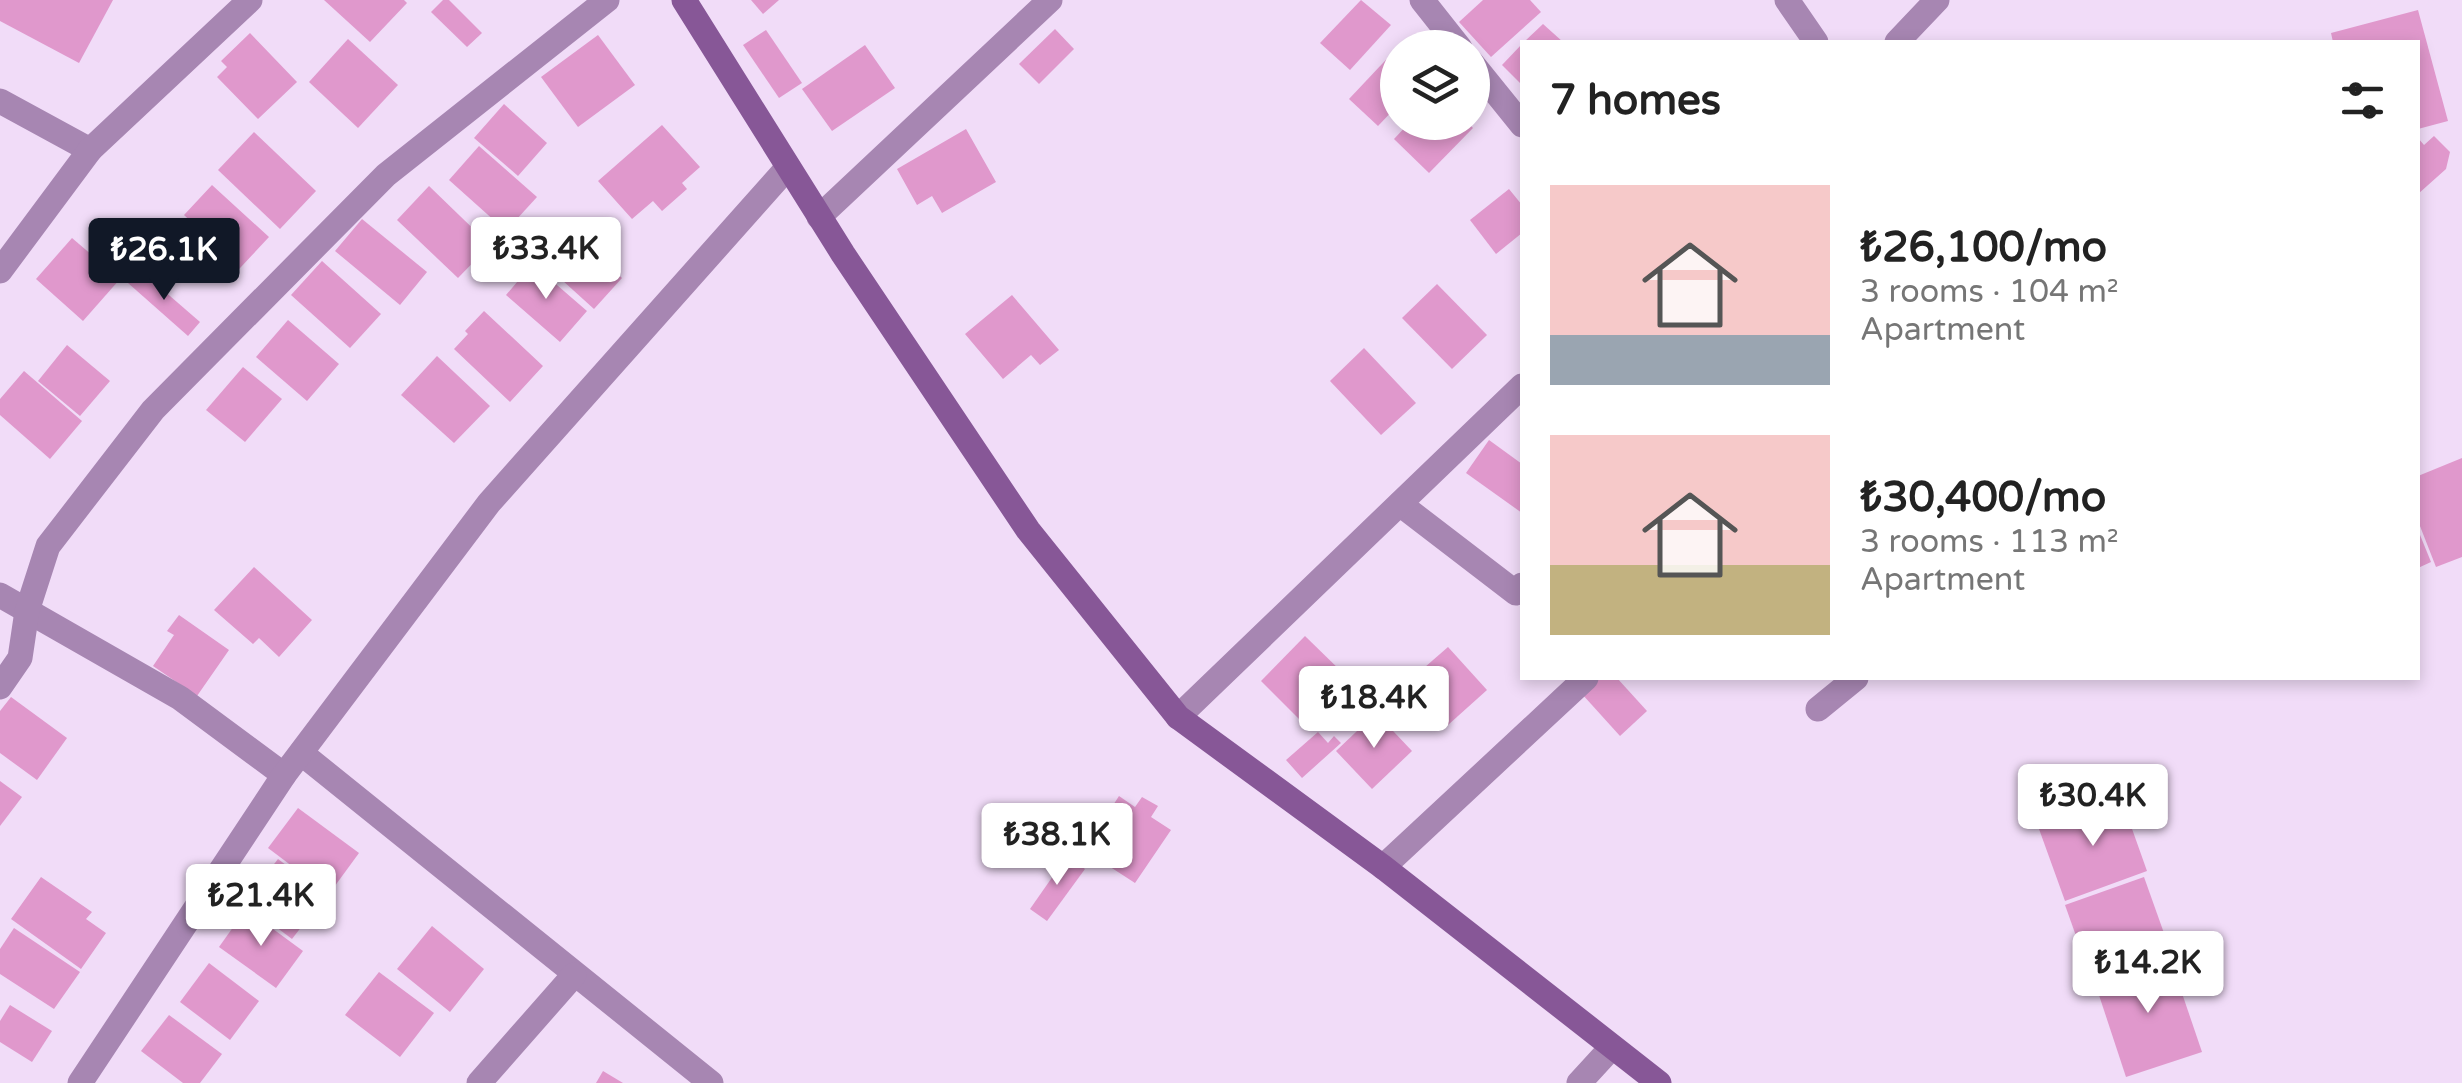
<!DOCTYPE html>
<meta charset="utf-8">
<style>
body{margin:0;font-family:"Varela Round",sans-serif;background:#f2f2f2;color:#222;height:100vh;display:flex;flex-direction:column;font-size:38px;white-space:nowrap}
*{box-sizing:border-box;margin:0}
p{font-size:32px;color:#767676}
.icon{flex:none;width:55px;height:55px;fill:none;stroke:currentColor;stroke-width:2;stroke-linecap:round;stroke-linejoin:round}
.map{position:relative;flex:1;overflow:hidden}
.side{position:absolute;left:1520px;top:40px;width:900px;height:640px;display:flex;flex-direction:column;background:#fff;border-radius:0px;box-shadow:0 5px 15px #0003}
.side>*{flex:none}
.tools{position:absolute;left:1380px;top:30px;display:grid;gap:20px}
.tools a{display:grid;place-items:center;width:110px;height:110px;border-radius:50%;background:#fff;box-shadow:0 5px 15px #0003;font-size:50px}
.price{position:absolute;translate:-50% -85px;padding:0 22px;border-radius:10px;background:#fff;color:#222;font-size:32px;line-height:65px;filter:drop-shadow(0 2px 5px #0008)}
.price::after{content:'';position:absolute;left:50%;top:60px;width:30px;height:22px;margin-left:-15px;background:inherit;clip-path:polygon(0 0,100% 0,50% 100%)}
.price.on{background:#111827;color:#fff}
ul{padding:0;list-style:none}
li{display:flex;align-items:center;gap:30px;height:250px;padding:0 30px}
li span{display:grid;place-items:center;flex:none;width:280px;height:200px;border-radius:0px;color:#555}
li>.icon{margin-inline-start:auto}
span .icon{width:120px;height:120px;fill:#fffc;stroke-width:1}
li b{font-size:42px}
h2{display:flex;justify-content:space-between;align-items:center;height:120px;padding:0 30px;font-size:42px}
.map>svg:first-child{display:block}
</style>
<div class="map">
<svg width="2462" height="1083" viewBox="0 0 2462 1083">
<rect width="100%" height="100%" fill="#f1dcf8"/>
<!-- building -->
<g fill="#e098cc">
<path d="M0,0H113L79,63L0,21Z"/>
<path d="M324,0H404L407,3L370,42Z"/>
<path d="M443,0H449L482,33L467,47L431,12Z"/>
<path d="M751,0H779L763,14Z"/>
<path d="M1361,0L1391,25L1350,70L1320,43Z"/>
<path d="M1483,0H1530L1541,12L1491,57L1459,22Z"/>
<path d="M2418,10L2448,121L2418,129V42H2333L2331,33Z"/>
<path d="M1543,24L1563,42H1524Z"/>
<path d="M1055,29L1074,49L1039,84L1019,64Z"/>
<path d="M766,30L802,83L779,98L743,45Z"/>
<path d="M250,33L297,82L258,119L217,77L227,67L221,61Z"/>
<path d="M598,35L635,85L578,127L541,77Z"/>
<path d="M348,39L398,85L358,128L309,82Z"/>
<path d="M1522,44V85L1502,65Z"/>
<path d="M865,45L895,88L832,131L802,89Z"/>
<path d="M1398,47V105L1378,126L1349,99Z"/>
<path d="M504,104L547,143L518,176L474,138Z"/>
<path d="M1410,122H1467L1473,128L1429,173L1394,139Z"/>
<path d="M662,125L700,167L682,183L687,189L662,211L653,201L632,219L598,181Z"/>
<path d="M966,129L996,182L942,213L932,196L917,205L897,169Z"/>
<path d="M254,132L316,191L280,229L218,170Z"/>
<path d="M2434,136L2450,152L2446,169L2418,194V138L2424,145Z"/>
<path d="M479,146L537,197L506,231L449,180Z"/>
<path d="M212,185L269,237L227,282L186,244L200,230L184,215Z"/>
<path d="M429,186L490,245L458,278L397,220Z"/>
<path d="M1509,189L1522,205V233L1496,254L1470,220Z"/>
<path d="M362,219L427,272L400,305L335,251Z"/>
<path d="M568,230L622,278L594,309L541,261Z"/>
<path d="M72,238L120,279L83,321L36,279Z"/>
<path d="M528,260L587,311L560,342L506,295L523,275L519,272Z"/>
<path d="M322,261L381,314L350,348L291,295Z"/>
<path d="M140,270L200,322L188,336L128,283Z"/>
<path d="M1437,284L1487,335L1452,369L1402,318Z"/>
<path d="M1012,295L1059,350L1040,365L1031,355L1003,379L965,334Z"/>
<path d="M484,311L543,366L510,402L454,349L468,334L465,331Z"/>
<path d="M288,320L339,364L307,401L256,357Z"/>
<path d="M67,345L110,381L80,416L38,381Z"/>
<path d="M1364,348L1416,403L1381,435L1330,381Z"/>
<path d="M437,356L490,406L454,443L401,395Z"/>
<path d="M243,367L282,399L245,442L206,410Z"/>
<path d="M24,371L82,421L50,459L0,415V399Z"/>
<path d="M1489,440L1522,464V513L1466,473Z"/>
<path d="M2462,458V557L2436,567L2418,521V476Z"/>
<path d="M2418,530L2431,562L2418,568Z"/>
<path d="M254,567L312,620L279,657L259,638L253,644L214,610Z"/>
<path d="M179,615L229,650L197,696L153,666L174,635L167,631Z"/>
<path d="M1305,636L1345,675L1300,720L1261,681Z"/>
<path d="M1448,647L1487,690L1448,725L1409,681Z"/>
<path d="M1599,678H1617L1647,711L1620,736L1582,694Z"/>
<path d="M11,697L67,738L37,780L0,753V711Z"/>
<path d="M1376,713L1412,751L1372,789L1336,751Z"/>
<path d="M1318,732L1328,743L1334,736L1341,743L1302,778L1286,760Z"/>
<path d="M0,781L22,797L0,826Z"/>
<path d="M2120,795L2147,871L2065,901L2039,829L2076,815L2075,811Z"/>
<path d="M1119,796L1135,807L1142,797L1158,806L1151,817L1171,830L1135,883L1084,850Z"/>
<path d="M298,808L359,853L329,894L268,848Z"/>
<path d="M1067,856L1085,869L1047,921L1030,909Z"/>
<path d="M278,859L326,895L292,939L244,903Z"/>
<path d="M41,877L92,912L86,919L106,933L81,969L11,919Z"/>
<path d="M2144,877L2170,950L2091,978L2065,905Z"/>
<path d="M246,909L303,951L276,988L219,947Z"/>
<path d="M432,926L484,969L450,1012L397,969Z"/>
<path d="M14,928L80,972L54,1009L0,974V949Z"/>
<path d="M2169,955L2202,1052L2126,1077L2094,980Z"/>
<path d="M209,963L259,1001L230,1040L180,1002Z"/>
<path d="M379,972L434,1013L400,1057L345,1015Z"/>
<path d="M10,1005L52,1031L32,1062L0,1042V1021Z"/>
<path d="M169,1015L222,1054L200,1083H183L141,1051Z"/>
<path d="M603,1071L623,1083H596Z"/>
</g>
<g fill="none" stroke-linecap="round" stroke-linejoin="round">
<!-- street -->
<g stroke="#a786b2" stroke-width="25">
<path d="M1422,0L1460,48"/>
<path d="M1787,0L1816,42"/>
<path d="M1897,42L1937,0"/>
<path d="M1472,63L1522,125"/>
<path d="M0,101L90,150"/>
<path d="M819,217L1050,0"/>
<path d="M0,271L90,150L250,0"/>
<path d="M1400,504L1516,593L1522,585"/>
<path d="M0,595L180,698L284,775"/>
<path d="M0,687L20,658L27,611L48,546L153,410L386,175L607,0"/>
<path d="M1818,709L1856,678"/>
<path d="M1178,717L1522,386"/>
<path d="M301,753L711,1083"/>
<path d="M1383,867L1586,678"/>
<path d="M80,1083L284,775L489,503L788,167"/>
<path d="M479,1083L574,975"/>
<path d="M1579,1083L1612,1047"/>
</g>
<!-- secondary -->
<path stroke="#875797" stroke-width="25" d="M684,0L843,254L1028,530L1178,717L1383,867L1659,1083"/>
</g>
</svg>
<div class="tools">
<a><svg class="icon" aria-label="layers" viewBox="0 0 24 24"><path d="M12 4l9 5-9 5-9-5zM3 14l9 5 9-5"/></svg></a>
</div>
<b class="price" style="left:546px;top:302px">₺33.4K</b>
<b class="price on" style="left:164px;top:303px">₺26.1K</b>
<b class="price" style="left:1374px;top:751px">₺18.4K</b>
<b class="price" style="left:2093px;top:849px">₺30.4K</b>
<b class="price" style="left:1057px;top:888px">₺38.1K</b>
<b class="price" style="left:261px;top:949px">₺21.4K</b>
<b class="price" style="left:2148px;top:1016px">₺14.2K</b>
<section class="side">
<h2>7 homes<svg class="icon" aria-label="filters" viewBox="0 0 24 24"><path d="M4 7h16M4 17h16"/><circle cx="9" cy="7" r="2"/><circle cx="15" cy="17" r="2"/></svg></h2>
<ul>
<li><span style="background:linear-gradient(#f6c9c9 75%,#9aa5b1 0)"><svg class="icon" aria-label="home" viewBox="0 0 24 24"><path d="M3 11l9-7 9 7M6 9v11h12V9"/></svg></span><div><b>₺26,100/mo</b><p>3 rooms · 104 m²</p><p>Apartment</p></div></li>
<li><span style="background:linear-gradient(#f6c9c9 65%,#c2b280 0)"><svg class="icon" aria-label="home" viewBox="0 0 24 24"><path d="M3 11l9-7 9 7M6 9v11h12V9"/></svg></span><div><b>₺30,400/mo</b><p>3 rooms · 113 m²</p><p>Apartment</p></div></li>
</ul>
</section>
</div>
